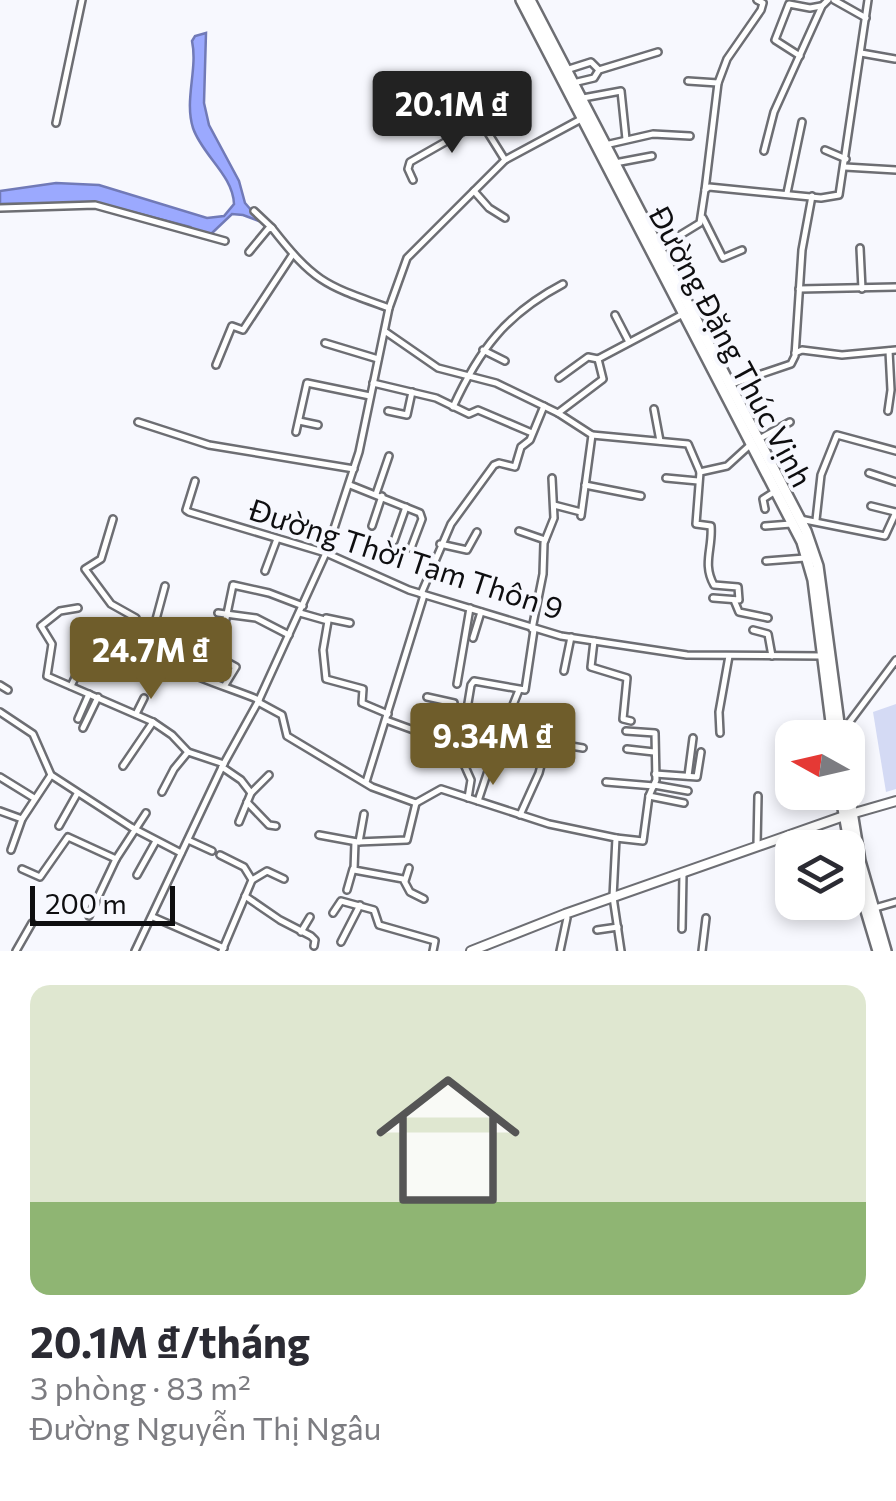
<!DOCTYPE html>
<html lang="vi">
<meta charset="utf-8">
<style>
body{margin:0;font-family:Commissioner,sans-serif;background:#f2f2f3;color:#2b2b33;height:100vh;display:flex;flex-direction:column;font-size:38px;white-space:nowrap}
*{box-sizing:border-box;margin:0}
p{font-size:32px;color:#7c7c81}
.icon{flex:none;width:55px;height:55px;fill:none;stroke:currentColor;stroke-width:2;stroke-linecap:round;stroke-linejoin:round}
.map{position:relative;height:951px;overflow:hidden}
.side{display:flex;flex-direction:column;background:#fff;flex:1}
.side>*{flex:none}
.needle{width:65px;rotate:278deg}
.fabs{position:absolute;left:775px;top:720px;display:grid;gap:20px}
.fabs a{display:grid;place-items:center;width:90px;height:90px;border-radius:20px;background:#fff;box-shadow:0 5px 15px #0003;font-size:50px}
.scale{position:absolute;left:30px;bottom:25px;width:145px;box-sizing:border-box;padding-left:10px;border:5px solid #0e0e10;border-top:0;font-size:28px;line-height:35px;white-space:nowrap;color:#0e0e10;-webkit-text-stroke:8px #f7f8fe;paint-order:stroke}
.price{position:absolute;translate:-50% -85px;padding:0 22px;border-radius:10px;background:#6f5d2b;color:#fff;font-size:32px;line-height:65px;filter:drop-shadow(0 2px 5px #0008)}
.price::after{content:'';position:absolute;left:50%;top:60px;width:30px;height:22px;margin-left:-15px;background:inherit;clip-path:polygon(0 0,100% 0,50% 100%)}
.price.active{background:#222;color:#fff}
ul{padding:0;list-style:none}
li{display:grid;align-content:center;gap:20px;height:530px;padding:0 30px}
li span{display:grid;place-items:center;height:310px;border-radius:20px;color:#555}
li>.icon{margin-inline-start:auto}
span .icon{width:180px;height:180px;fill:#fffc;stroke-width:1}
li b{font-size:42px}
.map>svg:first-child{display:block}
</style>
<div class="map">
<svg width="896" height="951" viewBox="0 0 896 951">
<rect width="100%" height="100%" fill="#f7f8fe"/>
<!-- pitch -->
<path fill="#d4daf4" d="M896,704V789L886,792L873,712Z"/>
<!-- water -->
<path fill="#9ba9fe" stroke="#717ab7" stroke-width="2.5" d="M206,33L204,103L209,125L239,181L245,203L258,218L266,221L264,223L243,215L232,214L211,234L203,235L190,227L98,203L0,204V191L56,183L99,185L207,218L224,216L234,204C233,175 202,155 193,128C184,100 198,69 192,41L195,36Z"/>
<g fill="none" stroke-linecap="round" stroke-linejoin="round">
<defs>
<g id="street">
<path d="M834,0L866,18"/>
<path d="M861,53L895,59"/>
<path d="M800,56L775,40L789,4L810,8L821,6"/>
<path d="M566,70L591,62L599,70"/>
<path d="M688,81L718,83"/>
<path d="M573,83L594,78L599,70L658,52"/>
<path d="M583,98L621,91L626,139"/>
<path d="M56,123L82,0"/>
<path d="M605,145L653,134L690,136"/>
<path d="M825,150L846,159"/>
<path d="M764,151L774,112L822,6L828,0"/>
<path d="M615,163L652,156"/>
<path d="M845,167L896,170"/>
<path d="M413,180L408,169L410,162L475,125L485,128L505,160"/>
<path d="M705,190L718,83L727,59L761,10L763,3L757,0"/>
<path d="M474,191L489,208L505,218"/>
<path d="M787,193L802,122"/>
<path d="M0,208L95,205L225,241"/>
<path d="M254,211L272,228"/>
<path d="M703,218L723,258L742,250"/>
<path d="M659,248L700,223L705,190L709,187L821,198L839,195L868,0"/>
<path d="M860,248L862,289"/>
<path d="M249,252L268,229L272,228C315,283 325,285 389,308"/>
<path d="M799,289L896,287"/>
<path d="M615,315L629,342"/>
<path d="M386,332L438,368L496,383L558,413L603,379L598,359L683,314"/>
<path d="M325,343L378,359"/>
<path d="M483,350L505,361"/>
<path d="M795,353L802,350L842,355L896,350"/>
<path d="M216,365L232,326L243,330L293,254"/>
<path d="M559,378L588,357L598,359"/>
<path d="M373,383L436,398L469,414L478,410L532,433"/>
<path d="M732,384L791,364L795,356L802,250L812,196"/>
<path d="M453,407C479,350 506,314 563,284"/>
<path d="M654,409L660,441"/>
<path d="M388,411L407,415L412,392"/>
<path d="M888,411L891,390L889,351"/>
<path d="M558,413L592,435L581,516"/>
<path d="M299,421L318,425"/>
<path d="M138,422L209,445L354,469"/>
<path d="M296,432L307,383L370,396"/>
<path d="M592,435L688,444L700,472"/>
<path d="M759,439L790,422"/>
<path d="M869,473L896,482"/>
<path d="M666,478L698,481"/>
<path d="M195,481L186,510L189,512L326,553L409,590L561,636L687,655L823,656"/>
<path d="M350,485L420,513L422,519L411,548"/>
<path d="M585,485L641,496"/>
<path d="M376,494L389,456"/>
<path d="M554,505L581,512"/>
<path d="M871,506L895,512"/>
<path d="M765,509L763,499L774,492"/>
<path d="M113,519L101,559L85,569L111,604L136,618C137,623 135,628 136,634C141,663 233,688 259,700"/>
<path d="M800,519L885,536L896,512"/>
<path d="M816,520L821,475L837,435L896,451"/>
<path d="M372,526L382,496"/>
<path d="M765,526L791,524"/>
<path d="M519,531L545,540"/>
<path d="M394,541L406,507"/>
<path d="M440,544L467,550L477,532"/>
<path d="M766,561L805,558"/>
<path d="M265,571L277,539"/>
<path d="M421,594L451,524L494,465L499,463L515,467L521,447L530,440L544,406"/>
<path d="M713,598L739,600L738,587L714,585C702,564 713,548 711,526L696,524L700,472L727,466L750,445"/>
<path d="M734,600L739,612L768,618"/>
<path d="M78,608L60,611L41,626L52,644L47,676L153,722L172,735L188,752L224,764"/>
<path d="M218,613L256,618L289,635"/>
<path d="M300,613L328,621L323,650L326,679L363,689L362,703L388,714"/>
<path d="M326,618L350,623"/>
<path d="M532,629L543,574L544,543L554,518L552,478"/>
<path d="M753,630L768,634L772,656"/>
<path d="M223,633L233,585L269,593L303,606"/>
<path d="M473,638L481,612"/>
<path d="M594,641L591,667L627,678L623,719L631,721"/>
<path d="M148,649L165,586"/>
<path d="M216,656L236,667L225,685"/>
<path d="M163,661L176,630"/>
<path d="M181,671L189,652L185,641"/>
<path d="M564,671L571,637"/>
<path d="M457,684L470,608"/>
<path d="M0,685L8,690"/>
<path d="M71,686L87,653"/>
<path d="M427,697L454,703L455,744L471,780L468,798"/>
<path d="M258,702L282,715L287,736L372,787L416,803L441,789L549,824L616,838L613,897L621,951"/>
<path d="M511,710L519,690"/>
<path d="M0,712L33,734L51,775L131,827L181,853"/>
<path d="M452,713L466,715L471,685L474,681L525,690L534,630"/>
<path d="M136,714L144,698"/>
<path d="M78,719L89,694"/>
<path d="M386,720L419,732C427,747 442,762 461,763"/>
<path d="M83,728L98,697"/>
<path d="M486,728L507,731"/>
<path d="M842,732L896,660"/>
<path d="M720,733L719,712L729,656"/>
<path d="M627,749L654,752"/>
<path d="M123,766L153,722"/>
<path d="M222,767L241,780L251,793L269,775"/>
<path d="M655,774L697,777L701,752"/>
<path d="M688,776L693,738"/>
<path d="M0,777L34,798"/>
<path d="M366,782L424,595"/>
<path d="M606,782L654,786"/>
<path d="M654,785L688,791"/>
<path d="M162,792L174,769L188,752"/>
<path d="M649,796L684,803"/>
<path d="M478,801L490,765L501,749L507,731L542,738L547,742"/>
<path d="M247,802L269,825L276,826"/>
<path d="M0,811L22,819"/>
<path d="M520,815L539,773L547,742L583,748"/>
<path d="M239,822L251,793"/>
<path d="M59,826L77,794"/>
<path d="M319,835L357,842L407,840L416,803"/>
<path d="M616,838L643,841L649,796L656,780L655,733L626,731"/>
<path d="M188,840L212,851"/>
<path d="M355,842L354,870L403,879L410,892L424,899"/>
<path d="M359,842L364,814"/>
<path d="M757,845L758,796"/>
<path d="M11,850L22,819L51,775"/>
<path d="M220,855L244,867L252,880L222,951"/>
<path d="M22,869L40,877L68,837L116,859L146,813"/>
<path d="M137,875L156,841"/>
<path d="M252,880L267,871L284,879"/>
<path d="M405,881L409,868"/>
<path d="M347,890L353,869"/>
<path d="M245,896L280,920L311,936L315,940L314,946"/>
<path d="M875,908L896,902"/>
<path d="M333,913L341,901L374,910L379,925L435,941L433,951"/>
<path d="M89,916L116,859"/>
<path d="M153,917L224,948"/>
<path d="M682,929L683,873"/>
<path d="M597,930L618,927"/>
<path d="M301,932L310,917"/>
<path d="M341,942L360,905"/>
<path d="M16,951L32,923"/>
<path d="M135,951L222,767L258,702L326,553L359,452L389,308L407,258L505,160L583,118"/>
<path d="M560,951L567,918L565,914"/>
<path d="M702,951L706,918"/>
</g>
<g id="secondary">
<path d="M851,814L896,801"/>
<path d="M471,951L565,914L844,816"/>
</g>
<g id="primary">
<path d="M521,0L802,542L813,580L833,738"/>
<path d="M530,0L806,531L818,566L841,738"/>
<path d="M848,787L860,861L886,951"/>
<path d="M840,792L855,874L878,951"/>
</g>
</defs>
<!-- street casing -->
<use href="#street" stroke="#6d6e73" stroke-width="10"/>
<!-- secondary casing -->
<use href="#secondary" stroke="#6d6e73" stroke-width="12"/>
<!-- primary casing -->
<use href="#primary" stroke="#6d6e73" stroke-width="14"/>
<!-- street -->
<use href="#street" stroke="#fff" stroke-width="5"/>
<!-- secondary -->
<use href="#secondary" stroke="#fff" stroke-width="8"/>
<!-- primary -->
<use href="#primary" stroke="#fff" stroke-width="9"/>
</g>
<g text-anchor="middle" stroke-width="8" stroke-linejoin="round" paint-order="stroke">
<!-- street labels -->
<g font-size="30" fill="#0e0e10" stroke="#f7f8fe">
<text transform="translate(730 347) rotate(62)" y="10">Đường Đặng Thúc Vịnh</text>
<text transform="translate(406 560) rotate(18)" y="10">Đường Thời Tam Thôn 9</text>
</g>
</g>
</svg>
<div class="fabs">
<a><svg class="needle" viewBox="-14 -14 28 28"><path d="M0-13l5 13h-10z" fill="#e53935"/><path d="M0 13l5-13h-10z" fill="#7c7c81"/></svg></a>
<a><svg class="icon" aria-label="layers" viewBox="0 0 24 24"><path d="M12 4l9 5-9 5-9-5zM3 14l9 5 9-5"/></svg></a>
</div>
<div class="scale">200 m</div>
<b class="price active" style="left:452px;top:156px">20.1M ₫</b>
<b class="price" style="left:151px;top:702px">24.7M ₫</b>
<b class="price" style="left:493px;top:788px">9.34M ₫</b>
</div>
<section class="side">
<ul>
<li><span style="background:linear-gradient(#dfe7d0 70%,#8fb573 0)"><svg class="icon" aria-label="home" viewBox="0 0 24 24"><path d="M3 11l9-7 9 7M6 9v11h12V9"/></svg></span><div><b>20.1M ₫/tháng</b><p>3 phòng · 83 m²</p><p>Đường Nguyễn Thị Ngâu</p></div></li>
</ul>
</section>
